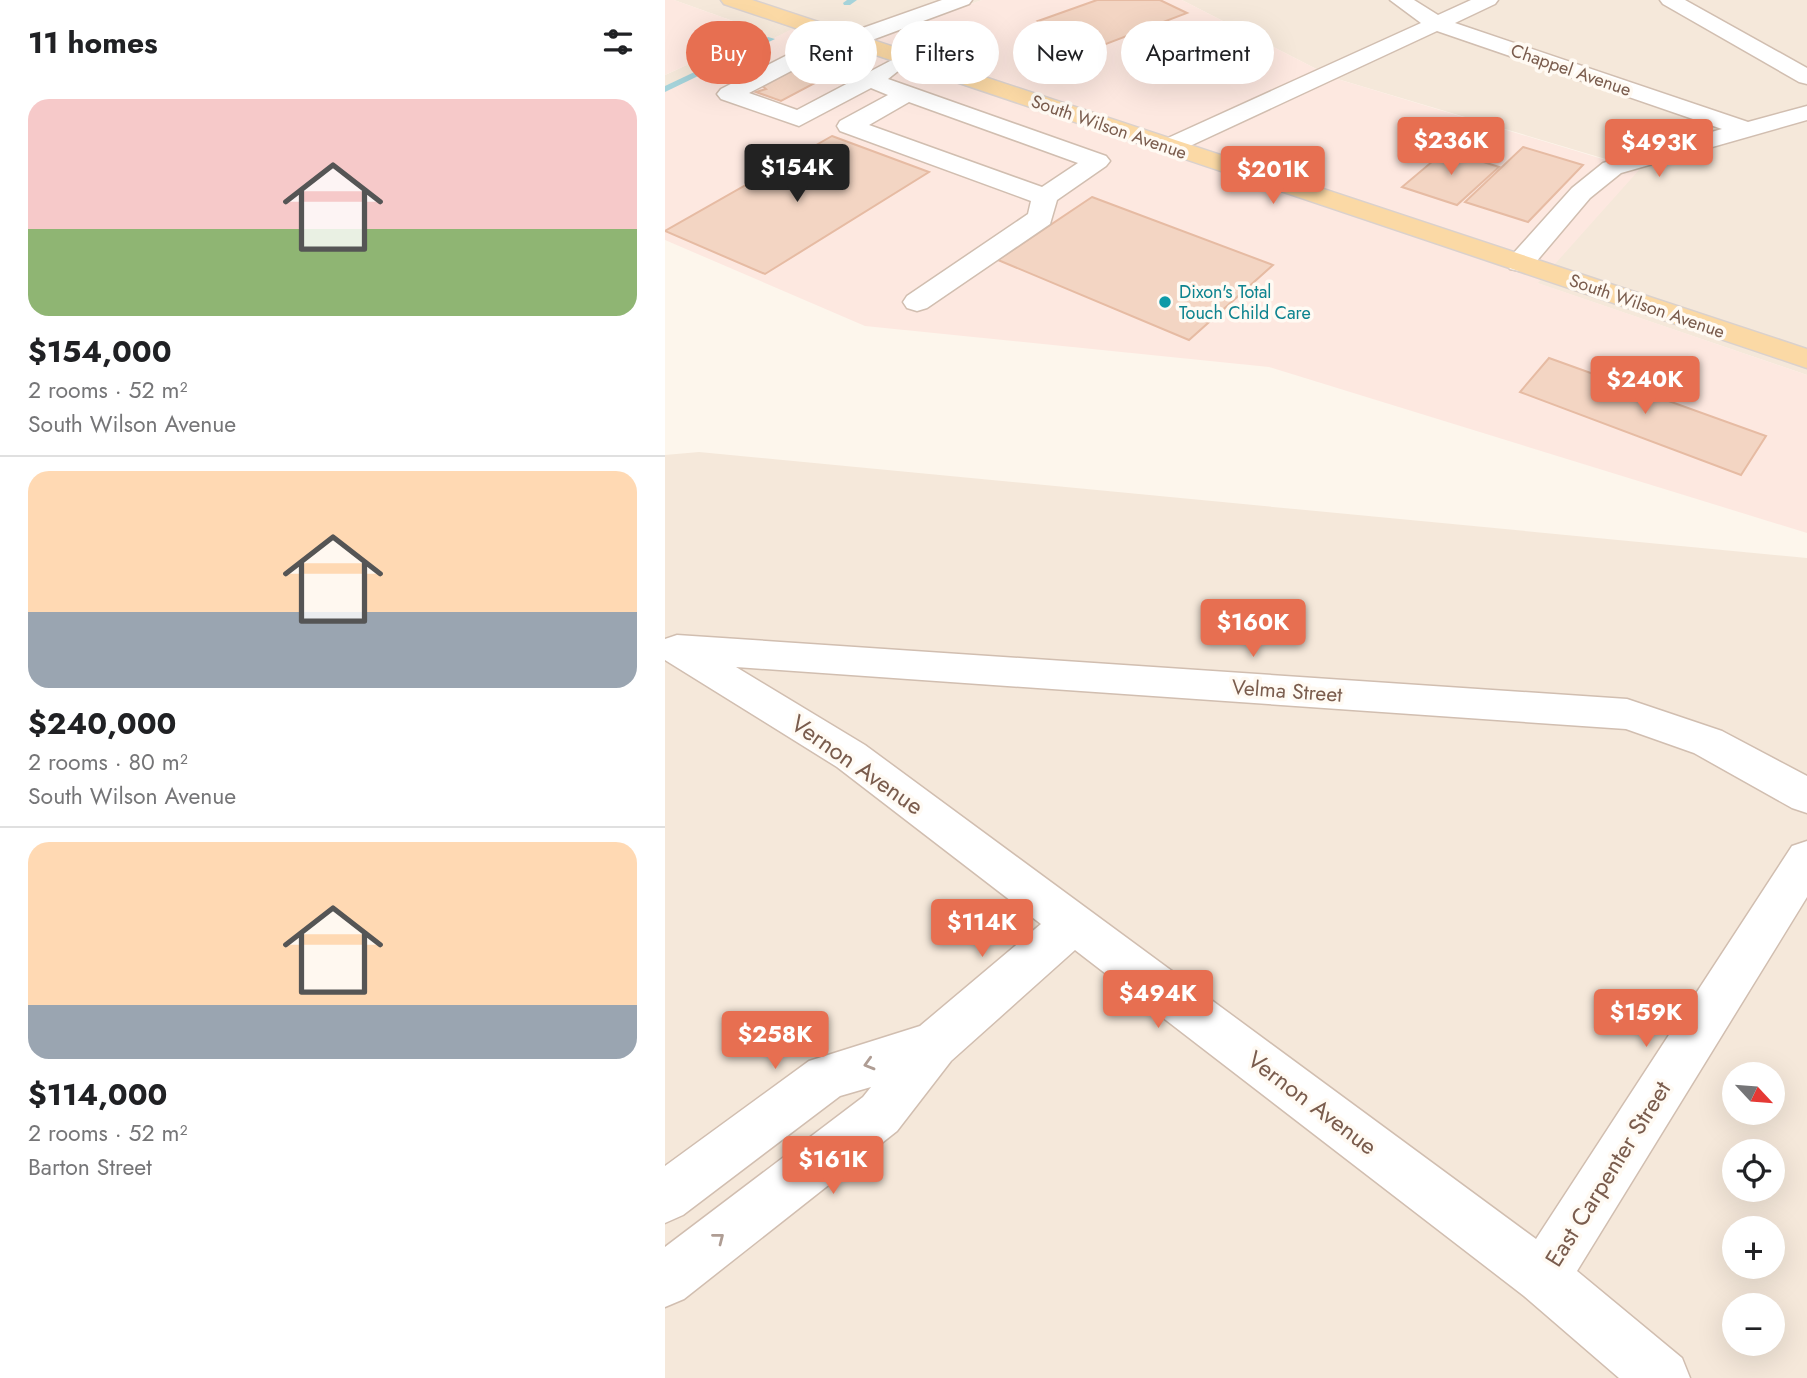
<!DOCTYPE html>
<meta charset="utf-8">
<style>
body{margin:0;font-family:Jost,sans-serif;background:#f2f2f2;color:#202124;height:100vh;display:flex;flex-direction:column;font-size:26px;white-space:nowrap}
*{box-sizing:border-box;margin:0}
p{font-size:23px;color:#757577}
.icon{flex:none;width:38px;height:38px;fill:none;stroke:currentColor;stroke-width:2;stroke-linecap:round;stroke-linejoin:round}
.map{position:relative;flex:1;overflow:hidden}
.side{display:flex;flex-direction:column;background:#fff;width:665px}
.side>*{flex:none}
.hud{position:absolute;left:21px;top:21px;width:665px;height:63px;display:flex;gap:14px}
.needle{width:46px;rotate:116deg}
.buttons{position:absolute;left:1057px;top:1062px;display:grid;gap:14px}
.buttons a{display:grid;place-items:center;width:63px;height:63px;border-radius:50%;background:#fff;box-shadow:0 7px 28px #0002;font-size:35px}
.price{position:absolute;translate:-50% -60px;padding:0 16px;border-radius:7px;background:#e76f51;color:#fff;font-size:23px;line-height:46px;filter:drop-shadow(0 2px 4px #0008)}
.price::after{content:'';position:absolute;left:50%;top:42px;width:21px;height:16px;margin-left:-10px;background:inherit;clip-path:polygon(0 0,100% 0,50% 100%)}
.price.on{background:#222;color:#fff}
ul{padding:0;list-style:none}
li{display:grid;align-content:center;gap:14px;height:371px;padding:0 28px}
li+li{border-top:2px solid #e0e0e0}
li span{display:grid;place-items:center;height:217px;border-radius:21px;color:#555}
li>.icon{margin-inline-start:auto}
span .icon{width:126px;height:126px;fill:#fffc;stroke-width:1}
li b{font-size:30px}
h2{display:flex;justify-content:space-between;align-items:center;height:84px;padding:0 28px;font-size:30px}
.tag{padding:0 24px;border-radius:32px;background:#fff;box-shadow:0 7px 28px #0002;font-size:24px;line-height:63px}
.tag.on{background:#e76f51;color:#fff}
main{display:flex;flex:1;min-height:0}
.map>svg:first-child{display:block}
</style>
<main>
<section class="side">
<h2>11 homes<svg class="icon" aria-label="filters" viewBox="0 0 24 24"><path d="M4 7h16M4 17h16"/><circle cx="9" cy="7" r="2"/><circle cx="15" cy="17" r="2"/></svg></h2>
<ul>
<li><span style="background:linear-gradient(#f6c9c9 60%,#8fb573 0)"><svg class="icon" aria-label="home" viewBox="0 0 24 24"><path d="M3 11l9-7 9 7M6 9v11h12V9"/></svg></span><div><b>$154,000</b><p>2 rooms · 52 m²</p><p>South Wilson Avenue</p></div></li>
<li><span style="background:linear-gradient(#ffd9b3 65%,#9aa5b1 0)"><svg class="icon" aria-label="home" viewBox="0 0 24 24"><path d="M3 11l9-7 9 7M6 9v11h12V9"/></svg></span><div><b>$240,000</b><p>2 rooms · 80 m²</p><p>South Wilson Avenue</p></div></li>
<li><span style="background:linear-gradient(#ffd9b3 75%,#9aa5b1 0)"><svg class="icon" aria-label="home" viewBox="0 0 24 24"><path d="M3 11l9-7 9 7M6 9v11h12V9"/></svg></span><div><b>$114,000</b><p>2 rooms · 52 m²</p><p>Barton Street</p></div></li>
</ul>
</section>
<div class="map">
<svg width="1142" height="1378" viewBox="0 0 1142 1378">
<rect width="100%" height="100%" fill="#fdf6ec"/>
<!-- residential -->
<g fill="#f5e8da" fill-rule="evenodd">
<path d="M9,0H317L181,47L127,30L0,87V75L96,31Z"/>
<path d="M517,0H1142V375L872,283L974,169L669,78Z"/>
<path d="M34,452L1142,558V1378H0V455ZM1069,1074H1108V1113H1069ZM1069,1152H1108V1190H1069ZM1069,1228H1108V1267H1069ZM1069,1306H1108V1344H1069Z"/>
</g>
<!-- commercial -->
<g fill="#fde8e0">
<path d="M0,0H9L96,31L0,75Z"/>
<path d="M317,0H517L669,78L974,170L873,283L1142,375V533L604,367L200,326L0,240V91L127,29L181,47Z"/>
</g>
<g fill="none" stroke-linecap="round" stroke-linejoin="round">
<!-- stream -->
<g fill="#a5d3da" fill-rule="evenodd">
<path d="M182,0H192L185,5H179L178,3Z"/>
<path d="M103,37L110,39L0,92V86Z"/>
</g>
</g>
<!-- building -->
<g fill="#f3d5c3" stroke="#e6bba3" stroke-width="2">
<path d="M432,0H495L522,13L394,62L369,48L401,36L373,21Z"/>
<path d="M134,65L165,75L116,101L91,92L101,89L96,85Z"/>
<path d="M167,136L264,172L100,274L0,231Z"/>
<path d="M858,147L918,165L863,222L800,202Z"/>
<path d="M781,150L834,167L792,205L737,187Z"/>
<path d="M427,197L608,265L524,340L333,260Z"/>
<path d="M884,358L1101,436L1076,475L855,392Z"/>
</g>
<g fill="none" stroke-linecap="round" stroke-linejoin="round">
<defs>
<g id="minor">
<path d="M277,0H307L304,4L207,40L215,46C209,55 187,68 176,68C168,68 157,62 149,59L84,93L132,110L227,60L235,62L238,67L223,79L441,156L445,161L441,166L392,200L385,224L262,308L252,311L242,308L238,302L242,296L363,214L366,201L175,131L172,126L175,121L223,95L206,88L134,126L56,99L52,94L56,89L140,46L148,44L174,53L186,47L178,45L175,40L178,35ZM244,102L413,163L377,187L204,125Z"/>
<path d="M725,0H749L773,15L806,0H833L830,4L790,23L1083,122L1142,106V120L956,173L925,198L865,269L855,271L845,269L841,263L845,257L907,188L938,163L1057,129L772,31L512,152L503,154L494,152L491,147L494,142L756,23Z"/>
<path d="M995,0H1020L1142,68V84L1134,82L998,4Z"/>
<path d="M12,635L962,699L1057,731L1142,776V813L1127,808L1029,753L961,729L71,667L200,745L871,1239L1127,846L1142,841V897L912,1271L1017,1358L1025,1378H954L859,1296L410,950L286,1061L232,1131L19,1299L0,1307V1247L198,1097L206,1087L175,1096L18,1215L0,1223V1166L144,1061L255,1026L376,924L172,767L0,660V639Z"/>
</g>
<path id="major" d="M56,0H87L1142,349V368L59,4Z"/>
</defs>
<!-- minor casing -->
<use href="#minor" stroke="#d1beb0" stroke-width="3"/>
<!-- major casing -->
<use href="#major" stroke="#dad1cd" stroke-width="3"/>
<!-- minor -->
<use href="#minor" fill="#fff" fill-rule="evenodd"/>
<!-- major -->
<use href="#major" fill="#fbd9a5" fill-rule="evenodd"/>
</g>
<!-- one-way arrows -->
<defs><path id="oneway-chevron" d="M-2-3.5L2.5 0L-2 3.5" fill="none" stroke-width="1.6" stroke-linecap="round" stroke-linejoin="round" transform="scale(1.75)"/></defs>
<g stroke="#af9d94">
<use href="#oneway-chevron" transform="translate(204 1064) rotate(164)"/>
<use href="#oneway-chevron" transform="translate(54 1238) rotate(-38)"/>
</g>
<!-- markers -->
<circle fill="#0f9aa8" stroke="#fffaf3" stroke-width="2.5" cx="500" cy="302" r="7"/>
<g text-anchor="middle" stroke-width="7" stroke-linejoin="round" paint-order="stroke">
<!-- far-street labels -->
<g font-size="18" fill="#7a5c4d" stroke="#fffaf3">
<text transform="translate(906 70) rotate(19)" y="6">Chappel Avenue</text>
<text transform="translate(444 127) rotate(19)" y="6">South Wilson Avenue</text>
<text transform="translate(982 306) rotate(19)" y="6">South Wilson Avenue</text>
</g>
<!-- far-culture labels -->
<g font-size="18" fill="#0d838f" stroke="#fffaf3" text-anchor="start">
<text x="514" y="298">Dixon's Total<tspan x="514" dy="21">Touch Child Care</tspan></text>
</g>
<!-- street labels -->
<g font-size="21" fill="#7a5c4d" stroke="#fffaf3">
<text transform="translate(622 691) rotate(4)" y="7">Velma Street</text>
</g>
<!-- near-street labels -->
<g font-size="24" fill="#7a5c4d" stroke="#fffaf3">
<text transform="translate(192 765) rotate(35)" y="8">Vernon Avenue</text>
<text transform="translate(647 1103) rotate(37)" y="8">Vernon Avenue</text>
<text transform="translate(943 1174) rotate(-58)" y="8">East Carpenter Street</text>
</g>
</g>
</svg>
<div class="buttons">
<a><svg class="needle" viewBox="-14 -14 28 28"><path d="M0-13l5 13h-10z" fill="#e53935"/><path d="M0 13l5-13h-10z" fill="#757577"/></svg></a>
<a><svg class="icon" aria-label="locate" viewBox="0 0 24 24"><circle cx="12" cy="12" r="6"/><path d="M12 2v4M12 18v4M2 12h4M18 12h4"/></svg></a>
<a>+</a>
<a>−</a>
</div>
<b class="price" style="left:786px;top:177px">$236K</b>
<b class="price" style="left:994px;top:179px">$493K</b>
<b class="price on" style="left:132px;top:204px">$154K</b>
<b class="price" style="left:608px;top:206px">$201K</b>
<b class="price" style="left:980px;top:416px">$240K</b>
<b class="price" style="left:588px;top:659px">$160K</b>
<b class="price" style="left:317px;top:959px">$114K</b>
<b class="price" style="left:493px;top:1030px">$494K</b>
<b class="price" style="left:981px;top:1049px">$159K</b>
<b class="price" style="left:110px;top:1071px">$258K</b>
<b class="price" style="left:168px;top:1196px">$161K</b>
<div class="hud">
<a class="tag on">Buy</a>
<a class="tag">Rent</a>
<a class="tag">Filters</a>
<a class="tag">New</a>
<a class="tag">Apartment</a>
</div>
</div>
</main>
